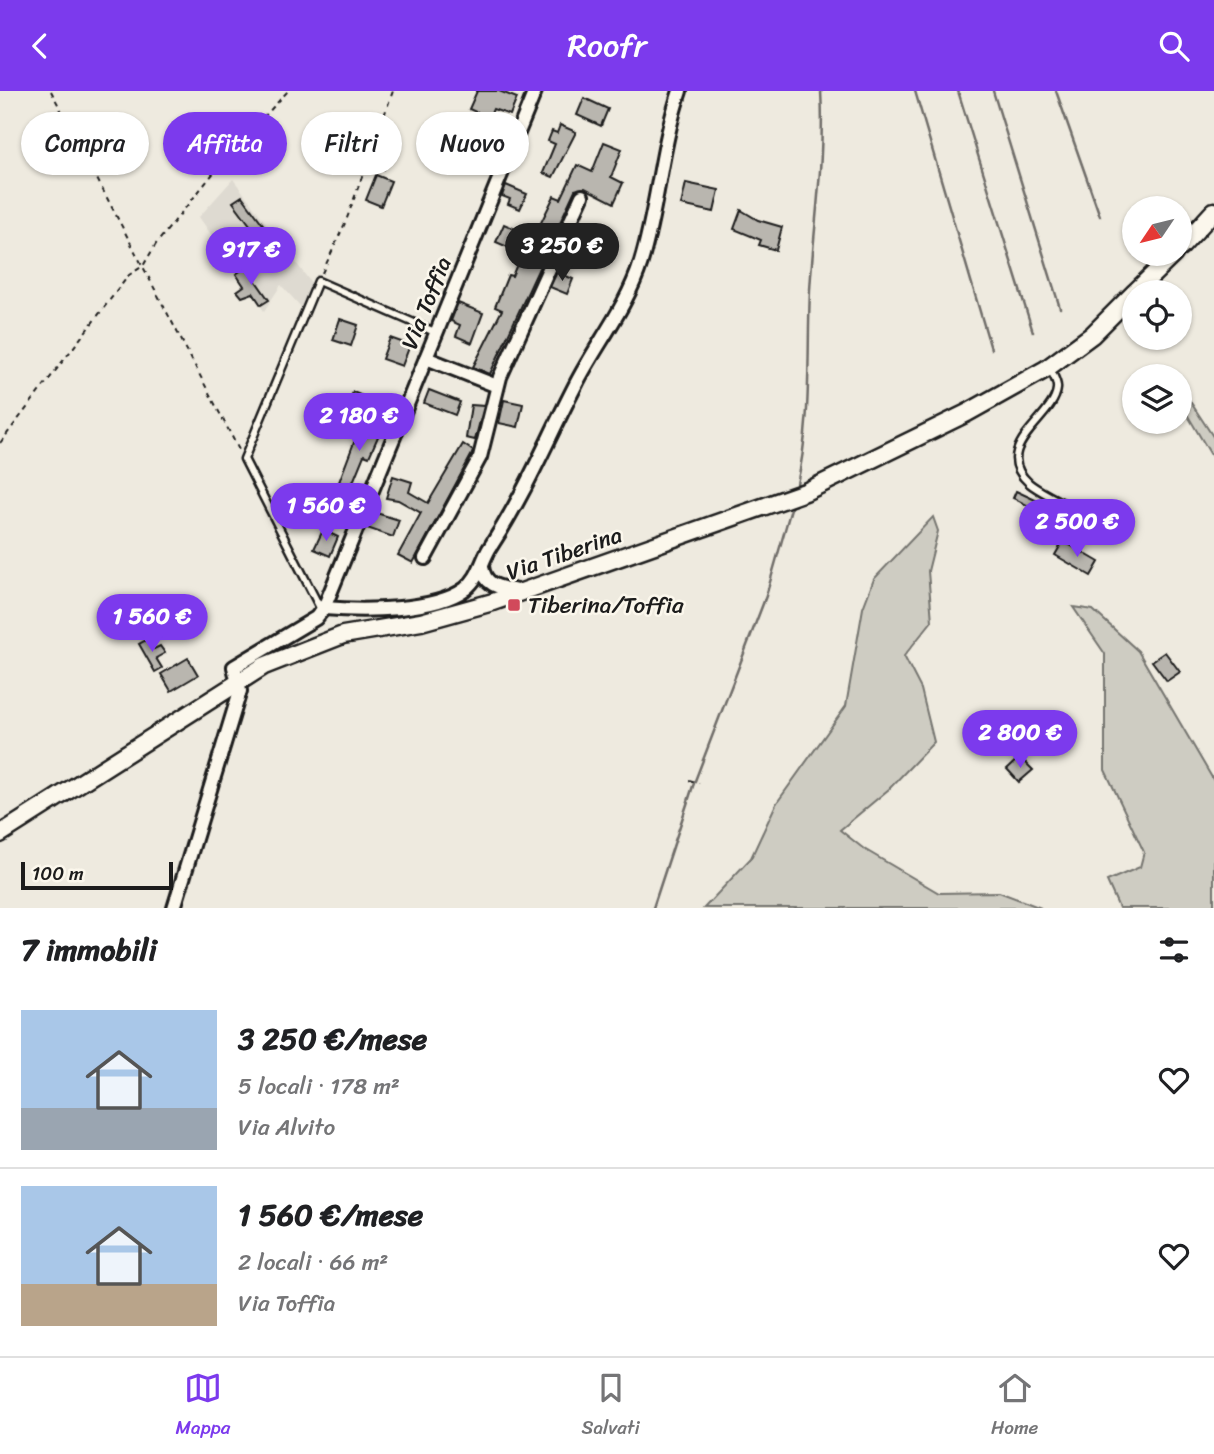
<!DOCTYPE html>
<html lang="it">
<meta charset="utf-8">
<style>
body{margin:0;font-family:Sriracha,sans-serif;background:#f6f6f6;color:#202124;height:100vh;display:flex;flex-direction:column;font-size:26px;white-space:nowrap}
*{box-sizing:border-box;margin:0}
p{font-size:23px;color:#757577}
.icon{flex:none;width:38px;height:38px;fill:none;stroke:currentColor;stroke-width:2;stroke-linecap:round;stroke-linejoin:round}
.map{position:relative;height:817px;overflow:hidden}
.drawer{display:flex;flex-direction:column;background:#fff;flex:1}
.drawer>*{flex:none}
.hud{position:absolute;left:21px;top:21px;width:700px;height:63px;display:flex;gap:14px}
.needle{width:46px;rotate:235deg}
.controls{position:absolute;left:1122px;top:105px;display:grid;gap:14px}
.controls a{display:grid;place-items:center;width:70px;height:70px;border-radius:50%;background:#fff;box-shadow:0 2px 5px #0004;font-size:35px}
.scale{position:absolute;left:21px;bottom:18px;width:152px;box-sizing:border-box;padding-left:7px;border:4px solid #1c1c1c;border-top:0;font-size:19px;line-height:24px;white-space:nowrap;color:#1c1c1c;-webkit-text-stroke:5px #fbf7ec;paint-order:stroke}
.price{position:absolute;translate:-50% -60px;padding:0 16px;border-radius:24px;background:#7c3aed;color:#fff;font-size:23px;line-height:46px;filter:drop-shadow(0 2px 4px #0008)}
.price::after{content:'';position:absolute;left:50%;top:42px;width:21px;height:16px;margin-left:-10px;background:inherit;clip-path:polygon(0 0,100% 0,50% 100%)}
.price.on{background:#222;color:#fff}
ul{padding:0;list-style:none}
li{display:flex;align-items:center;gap:21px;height:175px;padding:0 21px}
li+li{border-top:2px solid #e0e0e0}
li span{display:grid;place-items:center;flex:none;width:196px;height:140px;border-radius:0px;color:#555}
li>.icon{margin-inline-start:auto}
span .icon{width:84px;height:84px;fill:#fffc;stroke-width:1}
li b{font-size:30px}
h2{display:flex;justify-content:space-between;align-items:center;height:84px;padding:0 21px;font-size:30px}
.tag{padding:0 24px;border-radius:32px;background:#fff;box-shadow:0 2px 5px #0004;font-size:24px;line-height:63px}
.tag.on{background:#7c3aed;color:#fff}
header{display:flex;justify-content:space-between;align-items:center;height:91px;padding:0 21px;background:#7c3aed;color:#fff;font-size:32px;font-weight:600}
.menu{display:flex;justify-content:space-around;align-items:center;height:98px;border-top:2px solid #e0e0e0;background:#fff;font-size:19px;color:#757577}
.menu a{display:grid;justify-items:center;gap:4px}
.menu .on{color:#7c3aed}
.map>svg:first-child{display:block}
</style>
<header><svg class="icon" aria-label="back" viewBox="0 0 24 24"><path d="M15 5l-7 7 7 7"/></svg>Roofr<svg class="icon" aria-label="search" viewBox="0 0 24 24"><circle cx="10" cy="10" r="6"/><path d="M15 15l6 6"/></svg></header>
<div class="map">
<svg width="1214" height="817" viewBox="0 0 1214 817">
<rect width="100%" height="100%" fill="#eeeadf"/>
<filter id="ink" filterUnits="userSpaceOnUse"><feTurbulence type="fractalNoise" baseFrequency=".0143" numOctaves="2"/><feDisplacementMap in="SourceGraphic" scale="14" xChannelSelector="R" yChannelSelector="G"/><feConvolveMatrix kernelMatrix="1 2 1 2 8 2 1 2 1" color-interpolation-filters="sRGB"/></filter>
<g filter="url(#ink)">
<!-- built -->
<path fill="#dedad1" d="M233,88L312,193L302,217L281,194L264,220L199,126Z"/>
<!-- green -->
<g fill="#ceccc2" stroke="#75746f" stroke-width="2">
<path d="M1182,298L1214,347V369L1188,325Z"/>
<path d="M933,426L938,440L928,480L932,530L904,565L921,598L934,651L889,698L840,739L864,758L939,802L999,801L1041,817H704L751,767L776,713L846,615L863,517L874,488Z"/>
<path d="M1073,516L1093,519L1138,560L1214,690V817H1119L1107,790L1140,776L1144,761L1105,679V563Z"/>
</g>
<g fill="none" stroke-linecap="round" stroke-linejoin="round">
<!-- stream -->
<g stroke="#6f6d69" stroke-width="2.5">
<path d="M915,0L991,258"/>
<path d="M958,0L1033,241"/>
<path d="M993,0L1060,217"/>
<path d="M1056,0L1100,125"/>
<path d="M796,397C812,333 807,264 810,199C814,132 825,67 821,0"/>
<path d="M653,817L693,695L766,505L792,414"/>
</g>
</g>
<!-- building -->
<g fill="#b9b6af" stroke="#1c1c1c" stroke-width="2">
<path d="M477,0H499L517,7L510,24L493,18L489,27L469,18Z"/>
<path d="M584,7L608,18L601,35L577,24Z"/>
<path d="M560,34L576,41L553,86L543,82L555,53L548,50L552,40L557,42Z"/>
<path d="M388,38L398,42L384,78L374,74Z"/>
<path d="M604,51L622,58L611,86L623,92L614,112L585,97L575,99L490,283L473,276L502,219L495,216L508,184L512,185L522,162L496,151L504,133L534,146L554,105L561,108L577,74L592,81Z"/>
<path d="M376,84L391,90L381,115L366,109Z"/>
<path d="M686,92L719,99L714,121L681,114Z"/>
<path d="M506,94L527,103L520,118L508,113L510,108L502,105Z"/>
<path d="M242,105L265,136L256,142L233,111Z"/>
<path d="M741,119L758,129L782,136L776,159L759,154L761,149L734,138Z"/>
<path d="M246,176L269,209L261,214L253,202L242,206L237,200L244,195L236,183Z"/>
<path d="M557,181L573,188L567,203L550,196Z"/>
<path d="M458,212L483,222L472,252L456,245L460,234L451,230Z"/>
<path d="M340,228L358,234L351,255L333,249Z"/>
<path d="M390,247L410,254L402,275L382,268Z"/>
<path d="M429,299L460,311L455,324L424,312Z"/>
<path d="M353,301L374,310L364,333L343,324Z"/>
<path d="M504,309L523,313L518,336L499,332Z"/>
<path d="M471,314L484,315L475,349L466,347Z"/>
<path d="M361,333L380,341L369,366L364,364L351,396L339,391Z"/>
<path d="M463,353L473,360L472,363L413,472L398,464L421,422L398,409L386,407L393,385L412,391L409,401L428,412Z"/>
<path d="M1016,400L1044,413L1038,425L1026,419L1029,415L1013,407Z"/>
<path d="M373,421L399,429L393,446L367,437Z"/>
<path d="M323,439L338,446L330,465L314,458Z"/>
<path d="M1063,450L1099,471L1091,485L1055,464Z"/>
<path d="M148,548L154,558L160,555L165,562L156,567L162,577L155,581L139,553Z"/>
<path d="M1165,561L1180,581L1167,590L1152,570Z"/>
<path d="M188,567L198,584L171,600L161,583Z"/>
<path d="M1020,666L1033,679L1019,691L1007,678Z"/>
</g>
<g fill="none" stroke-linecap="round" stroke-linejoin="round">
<defs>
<g id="lane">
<path d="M1050,278C1053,284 1058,291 1057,298C1054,328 989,356 1029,392C1046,406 1089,424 1111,436"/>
<path d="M321,519L244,368L318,190L437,242"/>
</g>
<g id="street">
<path d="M426,267L497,295"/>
<path d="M425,467L480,366L500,286L582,105"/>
<path d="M482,475C484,497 504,497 522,501"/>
<path d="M324,517C361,520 434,521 465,498C479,487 481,472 489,458C525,403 546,351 576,293C597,252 627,216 641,171C658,115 661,55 680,0"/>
<path d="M174,817L240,600L234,576L316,527L324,517L535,0"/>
</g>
<g id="secondary">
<path d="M1180,157L1214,120"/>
<path d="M1135,201L1174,163"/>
<path d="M0,743L264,575L343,544L421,531L493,511L805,401L967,322L1046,278L1092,244L1134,202"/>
</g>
</defs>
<!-- lane casing -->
<use href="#lane" stroke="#1c1c1c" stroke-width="11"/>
<!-- street casing -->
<use href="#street" stroke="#1c1c1c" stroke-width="18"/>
<!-- secondary casing -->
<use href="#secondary" stroke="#1c1c1c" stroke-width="21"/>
<!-- path -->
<g stroke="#1c1c1c" stroke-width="2" stroke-dasharray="5 5" stroke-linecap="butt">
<path d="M51,0L239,359"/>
<path d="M322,182L346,130L393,0"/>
<path d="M0,352L129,184L143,175L156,153L225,68L288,0"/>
<path d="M689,689L699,692"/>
</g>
<!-- lane -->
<use href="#lane" stroke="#fbf7ec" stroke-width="6"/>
<!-- street -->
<use href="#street" stroke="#fbf7ec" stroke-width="12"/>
<!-- secondary -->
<use href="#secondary" stroke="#fbf7ec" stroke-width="16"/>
</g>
</g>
<!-- markers -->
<rect fill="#d1495b" stroke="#fbf7ec" stroke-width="2.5" x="507" y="507" width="14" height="14" rx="3.5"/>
<g text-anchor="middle" stroke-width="5" stroke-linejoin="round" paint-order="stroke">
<!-- street labels -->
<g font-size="23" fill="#1c1c1c" stroke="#fbf7ec">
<text transform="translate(426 212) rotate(-68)" y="8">Via Toffia</text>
<text transform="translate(564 462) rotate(-19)" y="8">Via Tiberina</text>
</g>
<!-- poi labels -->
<g font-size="23" fill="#1c1c1c" stroke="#fbf7ec" text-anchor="start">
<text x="528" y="522">Tiberina/Toffia</text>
</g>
</g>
</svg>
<div class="controls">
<a><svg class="needle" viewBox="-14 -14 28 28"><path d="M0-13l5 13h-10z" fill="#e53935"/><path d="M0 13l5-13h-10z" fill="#757577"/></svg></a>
<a><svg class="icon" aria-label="locate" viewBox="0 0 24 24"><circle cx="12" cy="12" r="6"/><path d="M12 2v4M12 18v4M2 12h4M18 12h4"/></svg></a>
<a><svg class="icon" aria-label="layers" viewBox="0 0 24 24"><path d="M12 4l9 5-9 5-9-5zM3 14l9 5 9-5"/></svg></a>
</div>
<div class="scale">100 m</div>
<b class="price on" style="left:562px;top:192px">3 250 €</b>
<b class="price" style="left:251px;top:196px">917 €</b>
<b class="price" style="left:359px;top:362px">2 180 €</b>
<b class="price" style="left:326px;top:452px">1 560 €</b>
<b class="price" style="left:1077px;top:468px">2 500 €</b>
<b class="price" style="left:152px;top:563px">1 560 €</b>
<b class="price" style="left:1020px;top:679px">2 800 €</b>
<div class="hud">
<a class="tag">Compra</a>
<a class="tag on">Affitta</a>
<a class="tag">Filtri</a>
<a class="tag">Nuovo</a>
</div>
</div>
<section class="drawer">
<h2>7 immobili<svg class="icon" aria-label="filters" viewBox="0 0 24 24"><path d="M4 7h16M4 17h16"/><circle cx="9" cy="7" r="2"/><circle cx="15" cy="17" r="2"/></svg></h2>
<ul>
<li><span style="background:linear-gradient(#a9c7e8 70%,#9aa5b1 0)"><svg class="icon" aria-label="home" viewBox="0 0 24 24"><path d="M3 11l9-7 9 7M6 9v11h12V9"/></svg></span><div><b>3 250 €/mese</b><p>5 locali · 178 m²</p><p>Via Alvito</p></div><svg class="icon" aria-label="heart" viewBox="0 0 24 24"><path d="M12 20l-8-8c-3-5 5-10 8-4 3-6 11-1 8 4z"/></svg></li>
<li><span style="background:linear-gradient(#a9c7e8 70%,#b9a48a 0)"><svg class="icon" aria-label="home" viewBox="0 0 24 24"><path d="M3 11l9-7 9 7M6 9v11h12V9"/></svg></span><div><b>1 560 €/mese</b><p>2 locali · 66 m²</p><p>Via Toffia</p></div><svg class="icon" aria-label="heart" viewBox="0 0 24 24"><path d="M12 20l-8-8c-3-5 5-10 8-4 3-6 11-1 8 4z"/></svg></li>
</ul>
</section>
<nav class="menu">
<a class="on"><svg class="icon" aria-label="map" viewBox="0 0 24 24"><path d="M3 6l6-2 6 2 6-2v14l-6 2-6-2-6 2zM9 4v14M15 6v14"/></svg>Mappa</a>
<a><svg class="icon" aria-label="saved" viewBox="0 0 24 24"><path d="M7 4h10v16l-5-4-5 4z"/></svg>Salvati</a>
<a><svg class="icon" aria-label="home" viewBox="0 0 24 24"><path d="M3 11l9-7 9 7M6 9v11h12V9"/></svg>Home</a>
</nav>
